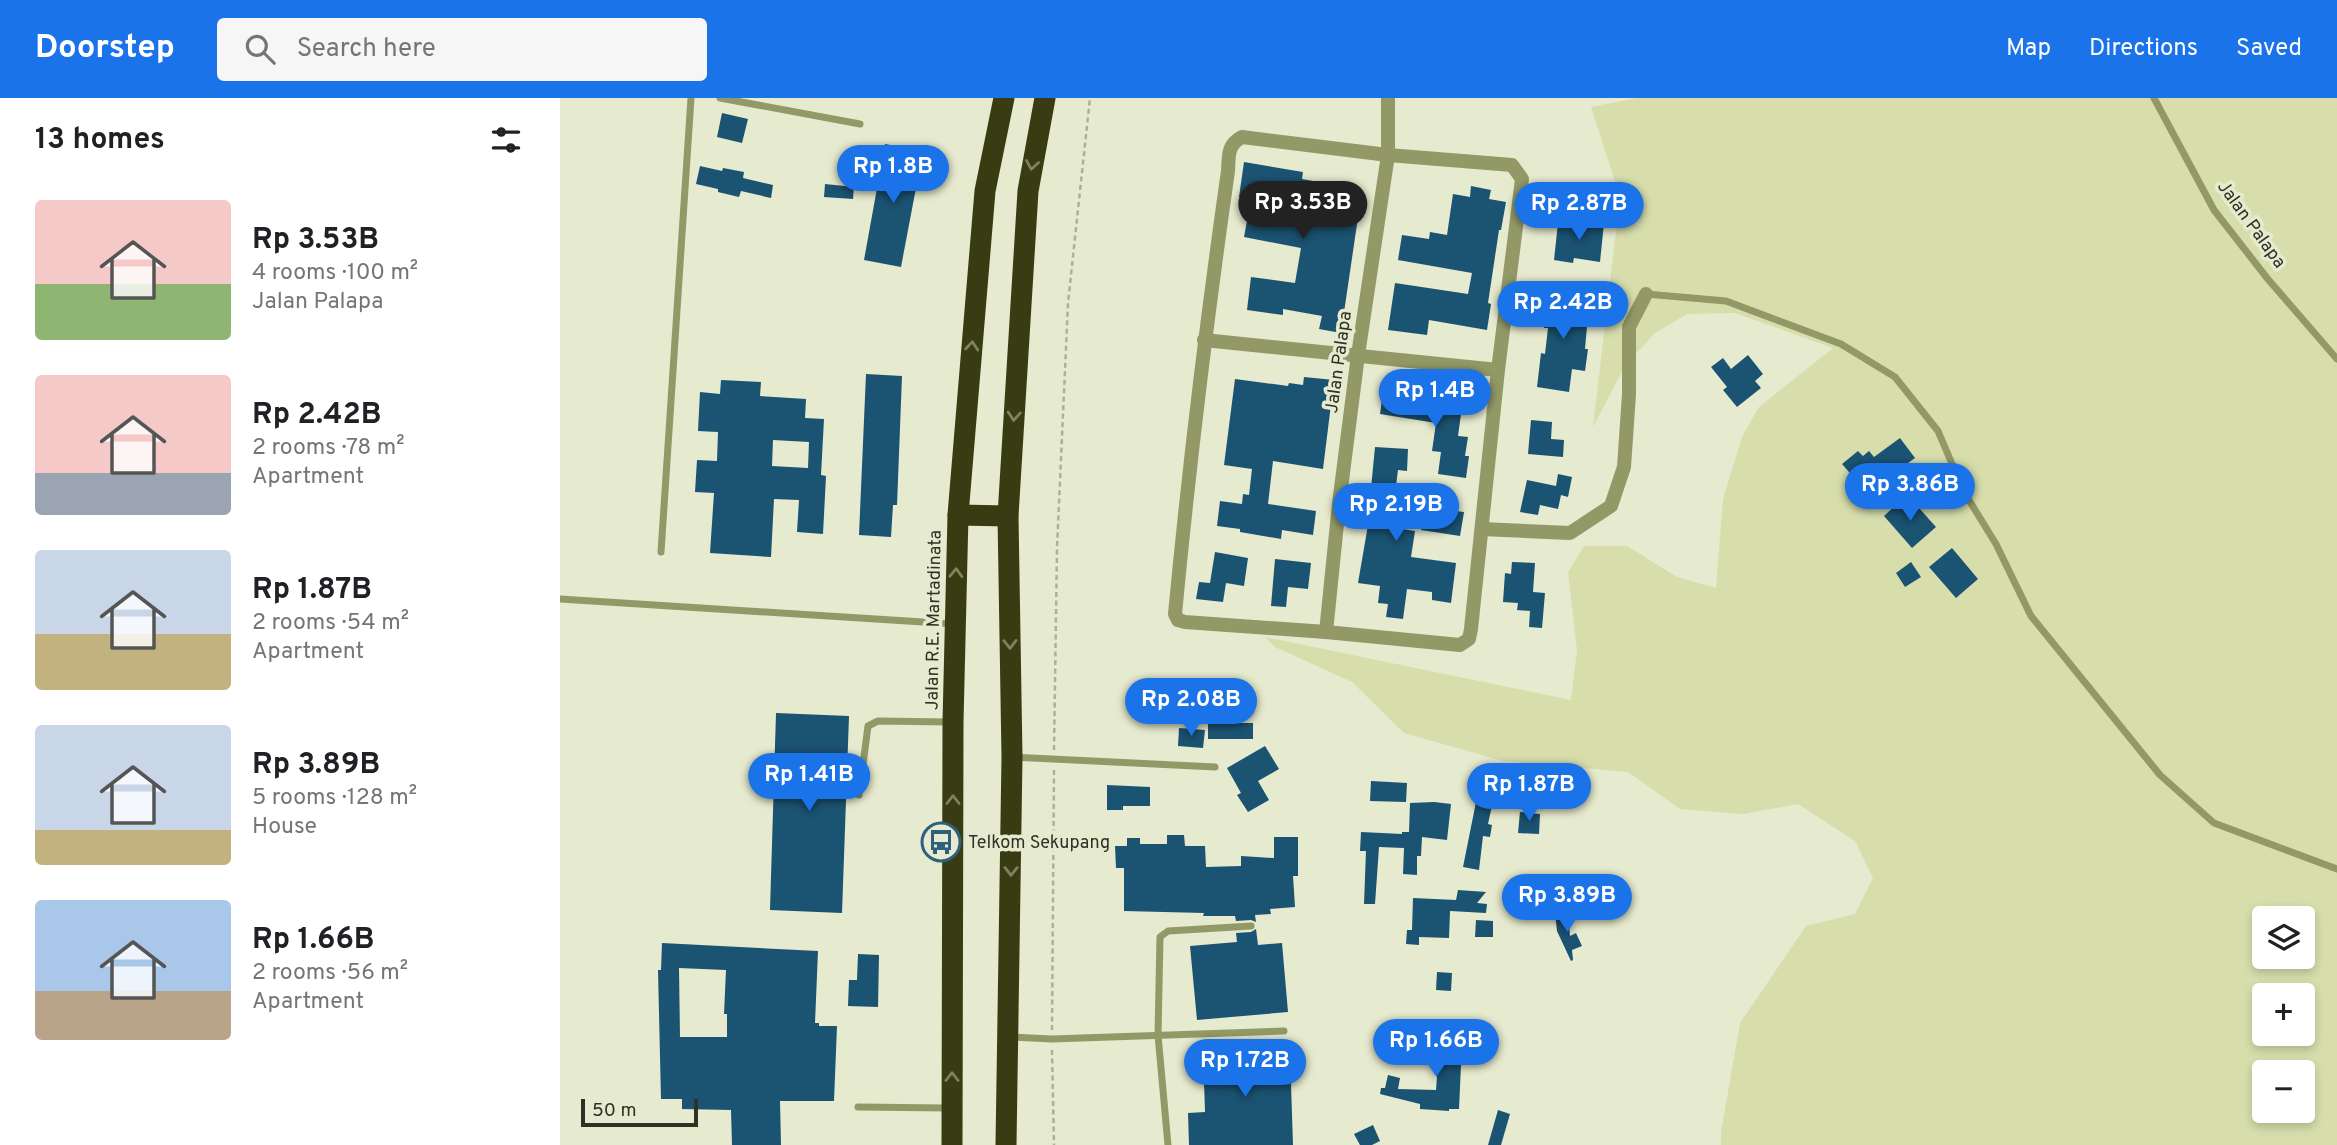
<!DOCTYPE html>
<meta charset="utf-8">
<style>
body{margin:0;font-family:Overpass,sans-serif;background:#f6f6f6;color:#202124;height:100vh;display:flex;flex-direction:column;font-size:26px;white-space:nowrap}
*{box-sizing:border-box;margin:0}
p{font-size:23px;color:#757577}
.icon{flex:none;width:38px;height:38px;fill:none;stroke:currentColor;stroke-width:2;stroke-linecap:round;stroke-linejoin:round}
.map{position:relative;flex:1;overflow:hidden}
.details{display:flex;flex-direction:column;background:#fff;width:560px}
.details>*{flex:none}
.fabs{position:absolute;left:1692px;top:808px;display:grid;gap:14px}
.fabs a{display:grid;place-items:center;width:63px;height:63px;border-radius:7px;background:#fff;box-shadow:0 4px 10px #0003;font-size:35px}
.scale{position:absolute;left:21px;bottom:18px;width:117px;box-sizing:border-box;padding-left:7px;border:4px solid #303126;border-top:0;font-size:19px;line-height:24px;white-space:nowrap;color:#303126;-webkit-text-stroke:5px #e6eace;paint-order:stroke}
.price{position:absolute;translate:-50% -60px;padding:0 16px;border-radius:24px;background:#1a73e8;color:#fff;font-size:23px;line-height:46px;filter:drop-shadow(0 2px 4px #0008)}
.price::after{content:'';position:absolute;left:50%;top:42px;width:21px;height:16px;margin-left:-10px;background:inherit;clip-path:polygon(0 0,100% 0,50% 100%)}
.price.selected{background:#222;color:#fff}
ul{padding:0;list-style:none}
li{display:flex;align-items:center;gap:21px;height:175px;padding:0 35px}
li span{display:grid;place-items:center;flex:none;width:196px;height:140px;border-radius:7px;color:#555}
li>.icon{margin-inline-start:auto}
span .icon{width:84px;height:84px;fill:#fffc;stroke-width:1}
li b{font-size:30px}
h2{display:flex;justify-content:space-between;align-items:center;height:84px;padding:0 35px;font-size:30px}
header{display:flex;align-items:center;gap:42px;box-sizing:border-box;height:98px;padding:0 35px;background:#1a73e8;color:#fff}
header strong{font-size:33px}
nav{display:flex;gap:38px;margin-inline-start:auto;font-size:24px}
.search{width:490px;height:63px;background:#f6f6f6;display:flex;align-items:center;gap:18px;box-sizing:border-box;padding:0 24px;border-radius:7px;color:#757577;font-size:26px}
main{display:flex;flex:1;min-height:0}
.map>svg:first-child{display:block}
</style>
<header>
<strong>Doorstep</strong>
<div class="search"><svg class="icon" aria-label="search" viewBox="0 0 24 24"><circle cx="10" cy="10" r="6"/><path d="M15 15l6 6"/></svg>Search here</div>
<nav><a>Map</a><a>Directions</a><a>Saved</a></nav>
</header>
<main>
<section class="details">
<h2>13 homes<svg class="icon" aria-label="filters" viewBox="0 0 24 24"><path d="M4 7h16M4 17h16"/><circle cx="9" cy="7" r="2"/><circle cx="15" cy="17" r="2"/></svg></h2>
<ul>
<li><span style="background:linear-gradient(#f6c9c9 60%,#8fb573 0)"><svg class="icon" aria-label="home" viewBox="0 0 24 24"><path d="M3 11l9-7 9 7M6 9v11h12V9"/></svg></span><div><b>Rp 3.53B</b><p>4 rooms · 100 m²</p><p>Jalan Palapa</p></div></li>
<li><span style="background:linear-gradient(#f6c9c9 70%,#9aa5b1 0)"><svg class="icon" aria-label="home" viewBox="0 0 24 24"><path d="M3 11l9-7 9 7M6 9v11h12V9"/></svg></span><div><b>Rp 2.42B</b><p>2 rooms · 78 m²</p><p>Apartment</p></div></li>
<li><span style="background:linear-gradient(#c9d6e8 60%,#c2b280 0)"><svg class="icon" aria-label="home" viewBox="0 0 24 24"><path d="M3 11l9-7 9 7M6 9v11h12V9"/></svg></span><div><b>Rp 1.87B</b><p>2 rooms · 54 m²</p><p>Apartment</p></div></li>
<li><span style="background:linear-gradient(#c9d6e8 75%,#c2b280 0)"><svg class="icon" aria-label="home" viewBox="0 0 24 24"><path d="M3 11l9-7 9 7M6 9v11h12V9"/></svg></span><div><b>Rp 3.89B</b><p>5 rooms · 128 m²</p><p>House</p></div></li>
<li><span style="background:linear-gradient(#a9c7e8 65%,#b9a48a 0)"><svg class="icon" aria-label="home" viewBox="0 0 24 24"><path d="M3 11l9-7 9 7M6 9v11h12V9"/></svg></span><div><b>Rp 1.66B</b><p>2 rooms · 56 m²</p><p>Apartment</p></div></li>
</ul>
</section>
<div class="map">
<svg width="1777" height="1047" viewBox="0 0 1777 1047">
<rect width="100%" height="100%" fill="#e6eace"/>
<!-- green -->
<path fill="#d7deac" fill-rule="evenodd" d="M1077,0H1777V1047H1161V1034L1180,925L1246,828L1295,816L1313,780L1295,743L1238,706L1183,716L1120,711L1068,674L943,663L844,635L792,584L715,549L705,539L1011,602L1017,552L1008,474L1024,448H1067L1117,479L1156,490L1163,401L1182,339L1199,309L1273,250L1175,215L1127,216L1095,235L1065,268L1033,329L1060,99L1031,9ZM1704,821H1743V859H1704ZM1704,898H1743V936H1704ZM1704,975H1743V1013H1704Z"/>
<!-- building -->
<g fill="#1b5372" fill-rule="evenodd">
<path d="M162,15L188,21L182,45L157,39Z"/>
<path d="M325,46L363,53L341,169L304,162Z"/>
<path d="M684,64L743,74L742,81L802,92L781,235L759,231L762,218L723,211V217L687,212L691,179L735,185L741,150L684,139L691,101L679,99Z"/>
<path d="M140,68L162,73L163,70L184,74L183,80L213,87L211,100L181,93L179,99L158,94V91L136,86Z"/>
<path d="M265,86L294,89L293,101L264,99Z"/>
<path d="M911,88L931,92L929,101L946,104L941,132H939L928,205L931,206L927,232L869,222L867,237L828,232L835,185L908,196L912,175L838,162L842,137L869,141L870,134L887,137L893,96L910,99Z"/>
<path d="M1025,122L1044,125L1040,164L1014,160L1013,165L994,162L998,125L1024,129Z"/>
<path d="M989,189L1009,191L1008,204L1029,206L1025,251H1028L1025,273L1012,271L1009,294L977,289L981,255L985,256L988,230H984Z"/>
<path d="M1188,257L1203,276L1195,283L1201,290L1177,309L1163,292L1167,289L1151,269L1163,260L1171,271Z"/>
<path d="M306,276L342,278L337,407H333L331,439L299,437Z"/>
<path d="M744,279L774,282L763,371L713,363L708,406L756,413L753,437L722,432L721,441L680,434V431L657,428L660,403L682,406L683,396L689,397L692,371L664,367L675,281L728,288L729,285L743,287Z"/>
<path d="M161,282L201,284L200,298L246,301L245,320L264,321L261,377L266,378L263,436L237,434L239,402L214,401L211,459L150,455L154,395L135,394L137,362L157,363L158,334L138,333L140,294L160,296ZM213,342L249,344L248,370L212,368Z"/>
<path d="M823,294L902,309L898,338L908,339L905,358H909L906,380L878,376L881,354L872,353L876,325L820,316Z"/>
<path d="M971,322L992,324L991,341L1004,342L1003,359L968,356Z"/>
<path d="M1340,340L1355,360L1330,378L1331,379L1310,398L1282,366L1298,353L1303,358L1309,353L1314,359Z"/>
<path d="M815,349L848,351L847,373L838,372L834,403L844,404L842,431L855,433L851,459L896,465L891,505L872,502V494L847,491L843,521L826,519L828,506L818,505L820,488L798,485L808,427L796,426L798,410L809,411Z"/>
<path d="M998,376L1012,379L1008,399L1001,397L998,411L980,407L978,417L960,414L967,382L996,388Z"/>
<path d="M1351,401L1376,429L1352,450L1324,418L1338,405L1342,410Z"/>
<path d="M864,409L904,414L900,438L861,432Z"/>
<path d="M1392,450L1418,481L1396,500L1369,469Z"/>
<path d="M655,454L688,460L684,488L666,485L663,504L636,501L639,484L650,485Z"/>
<path d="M715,461L751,465L748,491L728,489L726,509L711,508Z"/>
<path d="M952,464L975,465L973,494L985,495L982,530L969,529L970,513L957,512L958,505L943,504L945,475L951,476Z"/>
<path d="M1351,464L1361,479L1345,489L1336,475Z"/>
<path d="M216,615L289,618L282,815L210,812Z"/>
<rect x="648" y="625" width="45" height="16"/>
<path d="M619,630L645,632L643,650L618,648Z"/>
<path d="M705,648L719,671L698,683L709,702L688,714L677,697L681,695L667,670Z"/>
<path d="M811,683L847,685L846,704L810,703Z"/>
<path d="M547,687L590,689V708H563V712H547Z"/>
<path d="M917,699L933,703L928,726L932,727L930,739L923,738L919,772L903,769Z"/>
<path d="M874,704L891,706L887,742L862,739L861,758H857V777L843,776L844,750L819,749L815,806H804L806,753H800L801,734L842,736V734H849L850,705Z"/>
<path d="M960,714L980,716L979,736L958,735Z"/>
<path d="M607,737H624L625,748H645L646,769L681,768V758L714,760V739H738V778H733L735,809L710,811L711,816L695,817L696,824L691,822L676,823L675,818H643L644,815L564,813V770H556L555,748H567V740H580V746H607Z"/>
<path d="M898,792L926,794L917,805L927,806L926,815L890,813L889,840L859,839V847L846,846L847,832H852L853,800L896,802Z"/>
<path d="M1008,813L1010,838L1016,835L1022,848L1012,852L1013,862L1011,863L997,833L995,815Z"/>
<path d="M916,822L933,823V839H915Z"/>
<path d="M696,831L698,847L722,845L728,914L637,922L630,848L677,844L676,835L691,834Z"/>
<path d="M102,845L258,853L255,925H259V928H277L274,1003H220L221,1047H172L171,1012L122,1011V1001H101L98,872H101ZM119,870L166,872L164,916H167V939H120Z"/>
<path d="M298,856L319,857L318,909L288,908L289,882H297Z"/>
<path d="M877,874L892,875L891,893L876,892Z"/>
<path d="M870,936L889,937V947L906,948L905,967H901L899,1011H889V1013L860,1011V1006L820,996L821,990H825L828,977L840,980L838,991L876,992L879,951H870Z"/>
<path d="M709,945V956L730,955L733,1047H629L628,1015L645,1014L643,953L676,952V946Z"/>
<path d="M938,1012L950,1016L941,1047H928Z"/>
<path d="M813,1027L820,1043L812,1047H800L794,1036Z"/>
</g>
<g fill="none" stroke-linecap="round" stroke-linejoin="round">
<!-- path -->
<g stroke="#adb099" stroke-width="2.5" stroke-dasharray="5 3.5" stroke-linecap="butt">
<path d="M494,652L497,450L508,205L530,0"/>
<path d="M492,932L494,672"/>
<path d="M492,952L494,1047"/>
</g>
<!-- lane -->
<g stroke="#939966" stroke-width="7">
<path d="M160,0L300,26"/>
<path d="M1594,0L1654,112L1707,180L1777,261"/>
<path d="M1086,196L1166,203L1281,246L1335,279L1378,333L1404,394L1436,446L1471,518L1600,677L1654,725L1777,771"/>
<path d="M101,454L131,0"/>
<path d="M0,501L394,526"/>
<path d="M453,659L655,669"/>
<path d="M299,697L308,628L318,623L389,624"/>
<path d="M449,939L492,941L724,933"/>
<path d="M298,1009L388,1010"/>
<path d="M608,1047L598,937L600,839L608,833L691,828"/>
</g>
<!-- street -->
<g stroke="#939966" stroke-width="14">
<path d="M682,39L828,57L952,67L962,81L938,272L911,531L909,541L900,547L766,534L625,524L618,522L615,516C629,368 647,220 668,73C669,58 667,47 682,39Z"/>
<path d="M644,242L938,272"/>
<path d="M922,431L1010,435L1051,408L1064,369L1069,296V229L1086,196"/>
<path d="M766,534L779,406L798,257L828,57V0"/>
</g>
<!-- highway -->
<g stroke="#393c12" stroke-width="21">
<path d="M398,417L448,418"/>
<path d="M392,1047L393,624L398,417L425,93L444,0"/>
<path d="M446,1047L452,659L448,418L468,93L485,0"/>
</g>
</g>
<!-- one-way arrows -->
<defs><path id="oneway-chevron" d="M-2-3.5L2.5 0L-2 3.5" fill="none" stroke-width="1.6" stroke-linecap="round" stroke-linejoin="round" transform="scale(1.75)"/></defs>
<g stroke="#7e825d">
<use href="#oneway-chevron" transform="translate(472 67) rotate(99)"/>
<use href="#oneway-chevron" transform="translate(412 248) rotate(-85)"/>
<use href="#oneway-chevron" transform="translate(454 318) rotate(94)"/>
<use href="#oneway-chevron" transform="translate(396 475) rotate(-88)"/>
<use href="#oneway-chevron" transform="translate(450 546) rotate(89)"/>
<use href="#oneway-chevron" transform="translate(393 702) rotate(-90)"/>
<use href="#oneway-chevron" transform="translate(451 773) rotate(91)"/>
<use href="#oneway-chevron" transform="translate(392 979) rotate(-90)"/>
</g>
<!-- icons -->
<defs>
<symbol id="bus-ring" viewBox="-11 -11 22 22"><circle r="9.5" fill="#e6eace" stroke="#2e607e" stroke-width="1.5"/><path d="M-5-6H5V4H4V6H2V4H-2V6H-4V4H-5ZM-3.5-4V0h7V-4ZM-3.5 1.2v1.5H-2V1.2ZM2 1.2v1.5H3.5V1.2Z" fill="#2e607e"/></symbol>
</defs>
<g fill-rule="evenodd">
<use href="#bus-ring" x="359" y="722" width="44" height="44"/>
</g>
<g text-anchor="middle" stroke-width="7" stroke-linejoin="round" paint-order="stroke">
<!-- street labels -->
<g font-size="18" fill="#303126" stroke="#e6eace">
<text transform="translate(1692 126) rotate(54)" y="6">Jalan Palapa</text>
<text transform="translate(778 264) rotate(-82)" y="6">Jalan Palapa</text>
<text transform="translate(373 522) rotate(-89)" y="6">Jalan R.E. Martadinata</text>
</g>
<!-- poi labels -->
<g font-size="18" fill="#303126" stroke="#e6eace" text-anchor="start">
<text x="408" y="750">Telkom Sekupang</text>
</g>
</g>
</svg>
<div class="fabs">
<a><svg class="icon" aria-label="layers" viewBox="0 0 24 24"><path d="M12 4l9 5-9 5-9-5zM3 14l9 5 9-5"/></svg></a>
<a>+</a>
<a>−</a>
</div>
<div class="scale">50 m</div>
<b class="price" style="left:333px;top:107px">Rp 1.8B</b>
<b class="price selected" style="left:743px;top:143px">Rp 3.53B</b>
<b class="price" style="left:1019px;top:144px">Rp 2.87B</b>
<b class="price" style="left:1003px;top:243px">Rp 2.42B</b>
<b class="price" style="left:875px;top:331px">Rp 1.4B</b>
<b class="price" style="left:1350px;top:425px">Rp 3.86B</b>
<b class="price" style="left:836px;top:445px">Rp 2.19B</b>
<b class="price" style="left:631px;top:640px">Rp 2.08B</b>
<b class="price" style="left:249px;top:715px">Rp 1.41B</b>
<b class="price" style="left:969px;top:725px">Rp 1.87B</b>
<b class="price" style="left:1007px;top:836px">Rp 3.89B</b>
<b class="price" style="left:876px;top:981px">Rp 1.66B</b>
<b class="price" style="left:685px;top:1001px">Rp 1.72B</b>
</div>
</main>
